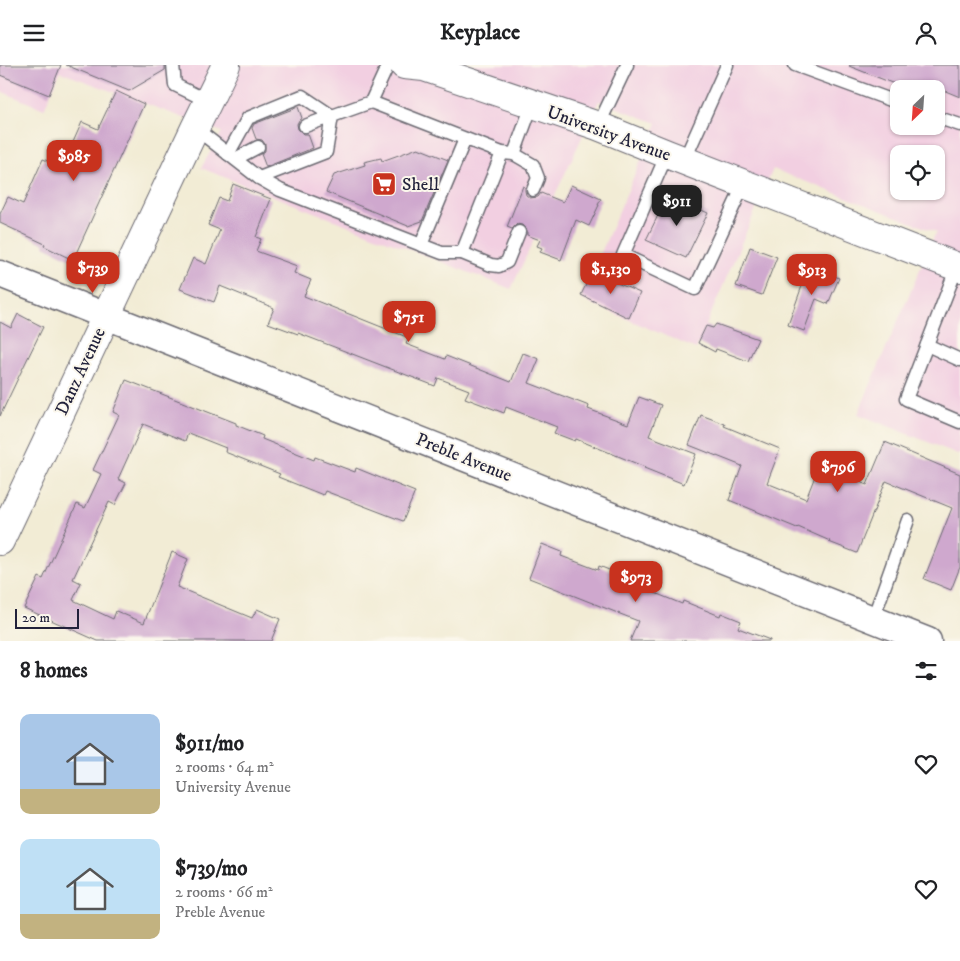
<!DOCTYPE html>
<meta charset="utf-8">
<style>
body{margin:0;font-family:"IM FELL DW Pica",serif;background:#f2f2f2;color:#202124;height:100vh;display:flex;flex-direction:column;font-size:19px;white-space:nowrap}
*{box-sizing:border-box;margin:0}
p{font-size:16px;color:#757577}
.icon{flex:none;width:28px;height:28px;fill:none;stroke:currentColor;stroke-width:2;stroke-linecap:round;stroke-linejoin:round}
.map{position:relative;height:576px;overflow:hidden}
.drawer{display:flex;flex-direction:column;background:#fff;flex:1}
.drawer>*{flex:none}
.needle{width:32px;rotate:205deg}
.tools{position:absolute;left:890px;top:15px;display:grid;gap:10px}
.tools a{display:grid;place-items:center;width:55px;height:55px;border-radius:10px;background:#fff;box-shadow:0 1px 4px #0004;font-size:25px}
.scale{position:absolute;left:15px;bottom:12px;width:64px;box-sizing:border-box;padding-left:5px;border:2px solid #22223b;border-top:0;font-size:14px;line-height:18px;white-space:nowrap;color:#22223b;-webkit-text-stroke:4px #fbf7ec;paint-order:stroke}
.price{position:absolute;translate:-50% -42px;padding:0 11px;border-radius:10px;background:#c8321e;color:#fff;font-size:16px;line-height:32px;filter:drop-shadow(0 1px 2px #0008)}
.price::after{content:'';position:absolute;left:50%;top:30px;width:15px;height:11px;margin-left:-8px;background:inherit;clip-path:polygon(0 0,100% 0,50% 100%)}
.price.selected{background:#222;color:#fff}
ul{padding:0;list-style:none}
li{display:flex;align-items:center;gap:15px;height:125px;padding:0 20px}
li span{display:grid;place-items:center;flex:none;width:140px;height:100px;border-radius:10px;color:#555}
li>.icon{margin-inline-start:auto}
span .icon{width:60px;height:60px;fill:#fffc;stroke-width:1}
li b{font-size:21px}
h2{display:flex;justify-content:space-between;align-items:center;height:60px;padding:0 20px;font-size:21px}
header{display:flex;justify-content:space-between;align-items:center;height:65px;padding:0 20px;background:#fff;font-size:22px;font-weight:700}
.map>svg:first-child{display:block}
</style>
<header><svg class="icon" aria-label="menu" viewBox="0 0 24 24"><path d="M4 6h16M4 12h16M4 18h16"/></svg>Keyplace<svg class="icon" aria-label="person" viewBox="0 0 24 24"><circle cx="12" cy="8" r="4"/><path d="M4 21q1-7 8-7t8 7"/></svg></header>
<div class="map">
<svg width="960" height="576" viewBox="0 0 960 576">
<rect width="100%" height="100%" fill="#fbf7ec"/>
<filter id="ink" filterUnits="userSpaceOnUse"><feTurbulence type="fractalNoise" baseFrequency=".02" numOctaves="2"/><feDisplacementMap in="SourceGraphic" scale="10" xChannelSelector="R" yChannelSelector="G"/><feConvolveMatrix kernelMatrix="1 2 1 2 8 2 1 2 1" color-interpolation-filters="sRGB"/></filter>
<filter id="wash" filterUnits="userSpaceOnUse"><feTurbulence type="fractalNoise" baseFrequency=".0096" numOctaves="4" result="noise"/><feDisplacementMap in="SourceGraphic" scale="20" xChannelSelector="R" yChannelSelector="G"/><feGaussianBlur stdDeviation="1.12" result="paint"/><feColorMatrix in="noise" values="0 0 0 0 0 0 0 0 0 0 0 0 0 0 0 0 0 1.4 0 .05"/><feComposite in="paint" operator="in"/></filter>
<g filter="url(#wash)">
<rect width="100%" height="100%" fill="#f2ecd5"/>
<!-- built -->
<path fill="#f2cfe1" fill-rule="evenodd" d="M0,0H960V390L858,349L936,167L773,104L696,284L581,234L657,58L599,36L511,224L201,103L222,67L60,7L44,44L0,26ZM899,24H936V61H899ZM899,89H936V126H899Z"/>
<g id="blocks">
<!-- building -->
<g fill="#cfa8ce">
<path d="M0,0H61L49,30L0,10Z"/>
<path d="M66,0H165V5L129,26Z"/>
<path d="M850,0H960V32L931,20L924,24H907L849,1Z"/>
<path d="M116,26L144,39L73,195L44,181L45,179L0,158V149L8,132L23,139L43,94L62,102L82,57L98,64Z"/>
<path d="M298,42L302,53L299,55L297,59L298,64L303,69H308L313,83L266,102L261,89L265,86V79L262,75L256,74L252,63L254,59Z"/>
<path d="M418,83L448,95L422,156L408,161L326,127L334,110L365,100L364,97L381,93L382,96Z"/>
<path d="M233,119L271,134L256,172L261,174L256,186L297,201L294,208L311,215L304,231L409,273L406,279L445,294L446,291L511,317L523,288L539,294L529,318L589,341L588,344L628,359L639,332L661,340L649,371L696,389L684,419L644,403L645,402L576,374L575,376L554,368L557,362L506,342L504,348L465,333L469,325L438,313L435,321L298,268V269L268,258L274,243L220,221L214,237L180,224L193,193L206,199L220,165L208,160L219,133L227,136Z"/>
<path d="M571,120L601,134L598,140H599L589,161L576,155L561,195L540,187L542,183L537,181L540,175L527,170V165L522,160L517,159L512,164L507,162L523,121L525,122V126L526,130L530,133L538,132L541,128L563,137Z"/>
<path d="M671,131L708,148L686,193L646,175L663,140L666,141Z"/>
<path d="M750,182L777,192L762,230L736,221Z"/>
<path d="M811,200L839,213L828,239L816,234L804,266L788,260L802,221Z"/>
<path d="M592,207L640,228L629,253L581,230Z"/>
<path d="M18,249L43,262L20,309L0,351V257L11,263Z"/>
<path d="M716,259L758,274L748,296L716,284L715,287L698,278L706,261L713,263Z"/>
<path d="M126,315L236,358V360L263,371L262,374L314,395L315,392L355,407L356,403L415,427L403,456L325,426L323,430L278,412L280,409L225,387L226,383L188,368L185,376L143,359L118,414L126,418L115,440L109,437L73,514L81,518L73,535L113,554L116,546L144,558L172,487L188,494L177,522L252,553L257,544L280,554L271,576H98L24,543L39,512L43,514L77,439L85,443L101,409L93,405L119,350L113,347Z"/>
<path d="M701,350L725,359L724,361L780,384L767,418L806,434L819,401L867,420L885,377L960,409V502L951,525L924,514L952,443L886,416L857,488L829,477L830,476L798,462L797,463L729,435L742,401L689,380Z"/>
<path d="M542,479L562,487L561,491L598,505L599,501L647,520L645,524L682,539L683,536L720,551L721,548L741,556L738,563L770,575V576H630L638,556L529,513Z"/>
</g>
</g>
</g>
<g filter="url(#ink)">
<use href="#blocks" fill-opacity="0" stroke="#6b6971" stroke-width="1"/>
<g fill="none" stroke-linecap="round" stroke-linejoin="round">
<defs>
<g id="service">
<path d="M173,0L175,20L208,36"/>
<path d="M388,0L371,37L502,88L514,89L532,40"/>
<path d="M795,0L899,38"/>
<path d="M936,52L960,60"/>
<path d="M305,61L332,51"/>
<path d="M598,61L627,0"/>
<path d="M195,63L259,113L280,125L442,188H462L491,200L499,201L507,197L519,167"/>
<path d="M228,89L248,53L302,31L332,51"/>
<path d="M514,89L533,100L538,113L533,125"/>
<path d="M667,89L623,190L695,224L744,119"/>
<path d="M235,94L258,82"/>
<path d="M684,96L727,0"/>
<path d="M259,113L326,87L332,51L371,37"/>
<path d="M421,180L465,74"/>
<path d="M462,188L502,88"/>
<path d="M957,202L906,334L960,357"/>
<path d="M927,280L960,295"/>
<path d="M873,554L908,455"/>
</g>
<path id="minor" d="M0,209L928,576"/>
<path id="tertiary" d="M0,476L195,63L226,0"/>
<path id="primary" d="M404,0L424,2L598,61L667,89L960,203"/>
</defs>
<!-- service casing -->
<use href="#service" stroke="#6b6971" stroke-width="15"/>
<!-- minor casing -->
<use href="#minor" stroke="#6b6971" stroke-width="29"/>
<!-- tertiary casing -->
<use href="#tertiary" stroke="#6b6971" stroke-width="30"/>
<!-- primary casing -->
<use href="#primary" stroke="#6b6971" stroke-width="30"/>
<!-- service -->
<use href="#service" stroke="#fff" stroke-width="12"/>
<!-- minor -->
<use href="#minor" stroke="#fff" stroke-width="26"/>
<!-- tertiary -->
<use href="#tertiary" stroke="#fff" stroke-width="28"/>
<!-- primary -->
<use href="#primary" stroke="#fff" stroke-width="28"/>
</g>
</g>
<!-- icons -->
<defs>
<symbol id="supermarket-square" viewBox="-11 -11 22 22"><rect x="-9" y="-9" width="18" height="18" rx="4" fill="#c8321e" stroke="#fbf7ec"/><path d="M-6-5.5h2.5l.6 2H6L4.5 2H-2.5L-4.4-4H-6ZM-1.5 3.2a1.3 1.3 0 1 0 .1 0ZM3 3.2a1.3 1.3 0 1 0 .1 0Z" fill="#fff"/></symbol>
</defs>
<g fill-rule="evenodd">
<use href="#supermarket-square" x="370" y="105" width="28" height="28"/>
</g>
<g text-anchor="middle" stroke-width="4" stroke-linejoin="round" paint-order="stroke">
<!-- street labels -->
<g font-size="18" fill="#22223b" stroke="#fbf7ec">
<text transform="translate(609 68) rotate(20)" y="6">University Avenue</text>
<text transform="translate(80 306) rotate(-65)" y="6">Danz Avenue</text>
<text transform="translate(464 392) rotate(22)" y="6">Preble Avenue</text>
</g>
<!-- poi labels -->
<g font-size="18" fill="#22223b" stroke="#fbf7ec" text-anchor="start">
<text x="402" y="125">Shell</text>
</g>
</g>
</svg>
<div class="tools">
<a><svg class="needle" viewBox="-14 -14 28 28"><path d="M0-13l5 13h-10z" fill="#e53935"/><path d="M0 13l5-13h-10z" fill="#757577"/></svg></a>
<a><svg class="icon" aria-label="locate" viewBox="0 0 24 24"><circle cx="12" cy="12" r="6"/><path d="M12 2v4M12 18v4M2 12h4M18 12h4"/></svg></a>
</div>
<div class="scale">20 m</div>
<b class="price" style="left:74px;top:117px">$985</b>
<b class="price selected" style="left:677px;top:162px">$911</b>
<b class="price" style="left:93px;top:229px">$739</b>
<b class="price" style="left:611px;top:230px">$1,130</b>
<b class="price" style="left:812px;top:231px">$913</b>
<b class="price" style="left:409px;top:278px">$751</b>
<b class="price" style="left:838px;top:428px">$796</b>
<b class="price" style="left:636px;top:538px">$973</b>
</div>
<section class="drawer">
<h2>8 homes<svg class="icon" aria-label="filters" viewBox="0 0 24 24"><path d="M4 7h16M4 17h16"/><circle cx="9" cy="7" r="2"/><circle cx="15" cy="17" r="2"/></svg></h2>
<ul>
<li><span style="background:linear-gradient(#a9c7e8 75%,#c2b280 0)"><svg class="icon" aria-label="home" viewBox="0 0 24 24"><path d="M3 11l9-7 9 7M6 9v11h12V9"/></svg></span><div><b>$911/mo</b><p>2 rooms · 64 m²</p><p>University Avenue</p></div><svg class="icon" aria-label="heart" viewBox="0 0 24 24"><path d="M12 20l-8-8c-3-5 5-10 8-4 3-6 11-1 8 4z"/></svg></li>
<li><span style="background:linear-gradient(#bfe0f5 75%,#c2b280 0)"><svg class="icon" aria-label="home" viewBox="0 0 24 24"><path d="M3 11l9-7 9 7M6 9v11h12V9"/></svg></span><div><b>$739/mo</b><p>2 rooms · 66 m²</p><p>Preble Avenue</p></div><svg class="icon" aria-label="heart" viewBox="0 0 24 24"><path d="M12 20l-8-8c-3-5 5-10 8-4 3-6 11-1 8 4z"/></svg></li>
</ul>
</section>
